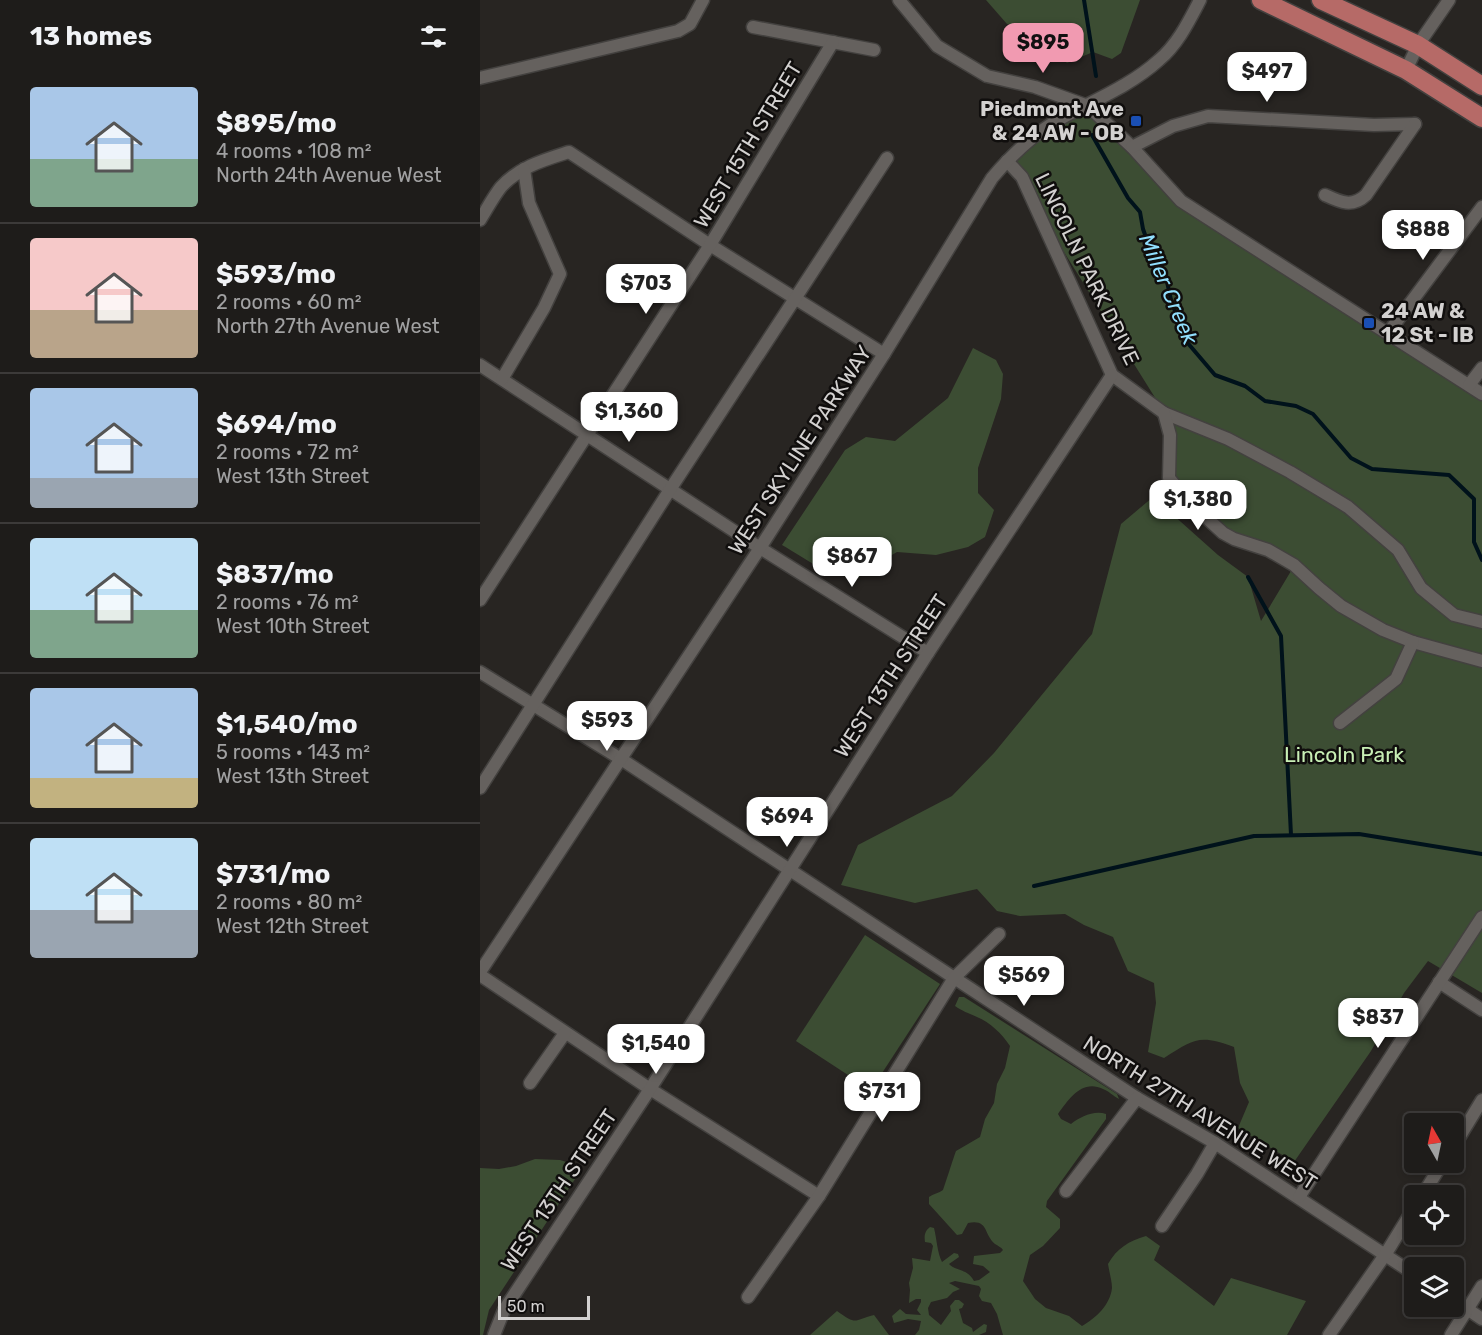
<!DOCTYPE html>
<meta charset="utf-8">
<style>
body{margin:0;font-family:Rubik,sans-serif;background:#2b2927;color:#f1f3f6;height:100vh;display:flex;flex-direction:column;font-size:22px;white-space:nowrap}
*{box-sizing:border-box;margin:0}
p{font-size:20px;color:#a1a1a2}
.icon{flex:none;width:33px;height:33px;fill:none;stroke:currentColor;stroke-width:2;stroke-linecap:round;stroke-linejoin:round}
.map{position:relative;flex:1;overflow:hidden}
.drawer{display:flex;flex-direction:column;background:#1e1c1a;width:480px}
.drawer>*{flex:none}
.needle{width:39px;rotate:351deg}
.fabs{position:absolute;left:924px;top:1113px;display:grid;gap:12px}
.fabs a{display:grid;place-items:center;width:60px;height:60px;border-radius:6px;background:#1e1c1a;box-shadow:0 3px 9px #0003,0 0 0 2px #3c3a39;font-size:30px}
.scale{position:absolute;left:18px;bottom:15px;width:92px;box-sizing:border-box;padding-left:6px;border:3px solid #d3d1d0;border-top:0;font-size:16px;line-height:21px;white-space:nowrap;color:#d3d1d0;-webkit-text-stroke:4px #100e0d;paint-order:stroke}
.price{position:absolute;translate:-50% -51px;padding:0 14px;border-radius:12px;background:#fff;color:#222;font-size:20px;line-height:39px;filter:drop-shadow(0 2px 3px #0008)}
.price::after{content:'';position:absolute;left:50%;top:36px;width:18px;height:14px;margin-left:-9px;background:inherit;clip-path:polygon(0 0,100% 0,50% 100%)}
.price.active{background:#f19ab1;color:#111}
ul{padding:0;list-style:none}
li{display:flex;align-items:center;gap:18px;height:150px;padding:0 30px}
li+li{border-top:2px solid #3c3a39}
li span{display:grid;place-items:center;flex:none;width:168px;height:120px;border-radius:6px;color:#555}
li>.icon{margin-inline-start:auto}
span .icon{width:72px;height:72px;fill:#fffc;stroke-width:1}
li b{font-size:26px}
h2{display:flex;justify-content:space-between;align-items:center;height:72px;padding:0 30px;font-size:26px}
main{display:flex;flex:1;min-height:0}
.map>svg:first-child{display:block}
</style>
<main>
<section class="drawer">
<h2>13 homes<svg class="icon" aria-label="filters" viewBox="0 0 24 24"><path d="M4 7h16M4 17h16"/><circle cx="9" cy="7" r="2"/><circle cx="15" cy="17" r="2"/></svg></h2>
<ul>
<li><span style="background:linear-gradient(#a9c7e8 60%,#7fa58c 0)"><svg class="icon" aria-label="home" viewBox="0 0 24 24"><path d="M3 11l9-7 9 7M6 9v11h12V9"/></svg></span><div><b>$895/mo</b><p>4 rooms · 108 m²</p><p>North 24th Avenue West</p></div></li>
<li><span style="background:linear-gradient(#f6c9c9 60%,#b9a48a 0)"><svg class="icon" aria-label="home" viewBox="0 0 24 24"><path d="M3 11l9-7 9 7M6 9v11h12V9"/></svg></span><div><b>$593/mo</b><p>2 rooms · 60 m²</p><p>North 27th Avenue West</p></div></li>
<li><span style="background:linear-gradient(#a9c7e8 75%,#9aa5b1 0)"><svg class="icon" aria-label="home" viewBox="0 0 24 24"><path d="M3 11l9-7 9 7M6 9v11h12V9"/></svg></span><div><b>$694/mo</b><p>2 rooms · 72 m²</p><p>West 13th Street</p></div></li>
<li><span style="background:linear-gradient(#bfe0f5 60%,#7fa58c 0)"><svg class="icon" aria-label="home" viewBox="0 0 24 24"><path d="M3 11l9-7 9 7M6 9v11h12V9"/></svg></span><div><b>$837/mo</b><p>2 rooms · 76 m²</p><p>West 10th Street</p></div></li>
<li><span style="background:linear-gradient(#a9c7e8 75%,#c2b280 0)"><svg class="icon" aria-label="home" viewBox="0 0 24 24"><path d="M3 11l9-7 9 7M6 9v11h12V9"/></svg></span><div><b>$1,540/mo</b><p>5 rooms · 143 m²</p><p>West 13th Street</p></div></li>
<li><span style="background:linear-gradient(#bfe0f5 60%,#9aa5b1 0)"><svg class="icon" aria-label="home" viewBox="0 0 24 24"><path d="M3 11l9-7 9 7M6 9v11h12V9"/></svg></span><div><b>$731/mo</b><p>2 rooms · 80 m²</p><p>West 12th Street</p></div></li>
</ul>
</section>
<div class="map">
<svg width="1002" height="1335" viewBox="0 0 1002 1335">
<rect width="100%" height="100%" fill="#282522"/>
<!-- green -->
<g fill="#3c4d33">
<path d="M506,0H660L641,53L632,59L613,52L587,63L548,30L527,24Z"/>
<path d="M608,106L701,201L1002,394V993L948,961L924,993L891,1051L814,1162L758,1128L769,1102L760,1083L754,1047C719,1034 714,1039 684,1058L668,1052L676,1003L674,983L648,971L633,937L604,925L585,914L540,916L517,911L497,889L435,903L361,885L378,845L472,796L514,753L612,634L641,524L673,497L738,555L768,577L781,621L814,566L754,539L689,478L684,412L527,161Z"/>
<path d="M493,348L516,360L523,374L521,399L498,468V493L514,510L505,537L488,547L456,555L417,552L395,565L378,578C348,577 328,560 302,545L365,450L386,437L415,441L468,398Z"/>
<path d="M385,935L460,984L391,1090L316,1041Z"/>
<path d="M479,997H484L637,1094L639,1099C633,1096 629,1091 623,1089C602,1079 589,1099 578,1114L581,1119L591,1124C600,1117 614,1110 626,1114V1119L567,1201L566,1207L580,1219V1228L563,1246L550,1255L543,1281L555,1299L566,1308L589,1316L602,1326C616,1318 630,1305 632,1288C632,1281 629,1271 628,1264C637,1248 649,1241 666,1236L680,1246L674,1260L734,1306L751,1278L826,1301L807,1335H523L517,1314L511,1303L502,1301L499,1296L501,1289L499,1286L475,1281L469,1283L480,1289L473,1292L467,1298L451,1302L448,1308L449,1315L461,1325L471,1311L470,1306L475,1300H479L484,1304L482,1308L479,1309L483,1323L492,1328L493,1332L504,1324L507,1325L506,1332L499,1335H435L439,1330L441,1321L428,1319L414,1323L412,1316L420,1309L426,1314L441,1315L437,1310L441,1302V1299H436L429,1303L430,1290L429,1283L433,1268L432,1258L450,1261L453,1246L451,1243L445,1242C444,1235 445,1231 450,1227L454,1228C457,1240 457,1252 462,1262L474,1253L478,1254L479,1257L469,1264C477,1272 487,1268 494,1281L499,1280L510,1272L503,1266L493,1264L494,1256L520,1253L523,1250C521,1247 518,1246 515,1244C503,1234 509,1219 488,1223L482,1234L477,1235L449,1204V1197C453,1194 459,1193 463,1190C464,1188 474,1156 476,1151L500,1137L505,1119L514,1103L517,1084L525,1068L530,1046C522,1034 510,1022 497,1017C488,1013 482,1011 475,1006Z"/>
<path d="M55,1159L80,1160L96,1165L99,1173L9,1310L3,1335H0V1168L19,1169L36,1166Z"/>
<path d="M357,1311C378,1326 373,1320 394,1315L409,1335H330Z"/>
</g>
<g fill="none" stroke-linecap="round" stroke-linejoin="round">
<!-- stream -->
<g stroke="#00121b" stroke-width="4">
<path d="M604,0L616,76"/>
<path d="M612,135L648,198L660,212L663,229L673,257L686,277L691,300L706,341L735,375L765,386L785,401L816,406L833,414L871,458L892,469L969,475L994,499V542L1002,560"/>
<path d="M768,577L801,636L811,835"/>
<path d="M554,886L774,836L879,834L1002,854"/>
</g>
<defs>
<g id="minor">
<path d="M419,0L457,46L507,76L555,87L608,106L652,147L701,201L1002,394"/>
<path d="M273,27L394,50"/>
<path d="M926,70L938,45L969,0"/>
<path d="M0,78L198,31L210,24L223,0"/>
<path d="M652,147L693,126L728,116L894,125L935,124"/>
<path d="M527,161L542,177L632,375L684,413L748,439L810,472L868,507L918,550L941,588L974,615L1002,622"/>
<path d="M845,195C860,202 872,208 886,195L935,124"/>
<path d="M0,220C7,209 13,197 21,187C39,167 64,160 89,152L230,245L404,354"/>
<path d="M908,333L1002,207"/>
<path d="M0,365L280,548L448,653"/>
<path d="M22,379L64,308L80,274L49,203L44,169"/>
<path d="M989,385L1002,368"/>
<path d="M684,413L690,435L689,478L706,499L743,533L754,539L788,550L814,565L839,588L861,606L903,630L933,642L1002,661"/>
<path d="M0,600L230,245L353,42"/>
<path d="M0,672L141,759L657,1098L735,1143L934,1274"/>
<path d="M860,723L916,679L933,642"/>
<path d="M0,788L191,488L407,158"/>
<path d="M0,972L280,548L404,354L512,178C529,158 551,137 573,123C609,102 648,88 679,60C698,44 709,21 720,0"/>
<path d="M0,975L170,1089L339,1196"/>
<path d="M959,982L1002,1010"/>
<path d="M50,1083L85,1033"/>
<path d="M974,1146L1002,1100"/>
<path d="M586,1191L657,1098"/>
<path d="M942,1196L963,1162"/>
<path d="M819,1197L1002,917"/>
<path d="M682,1226L717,1174L735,1143"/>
<path d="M268,1297L339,1196L474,978L519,934"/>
<path d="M974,1300L1002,1319"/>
<path d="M14,1335L24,1310L170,1089L448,653L632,375"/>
<path d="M849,1335L905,1255L934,1208"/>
<path d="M971,1335L1002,1286"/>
</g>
<g id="highway">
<path d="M781,0L926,70L1002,118"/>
<path d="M841,0L938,45L1002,86"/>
</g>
</defs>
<!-- minor casing -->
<use href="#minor" stroke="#43413f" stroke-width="15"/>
<!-- highway casing -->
<use href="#highway" stroke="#43413f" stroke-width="21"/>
<!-- minor -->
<use href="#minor" stroke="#65615e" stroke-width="12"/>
<!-- highway -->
<use href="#highway" stroke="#b66a67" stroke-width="18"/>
</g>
<!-- markers -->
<g fill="#1a4fb4" stroke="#100e0d" stroke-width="2">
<rect x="650" y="115" width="12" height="12" rx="3"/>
<rect x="883" y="317" width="12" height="12" rx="3"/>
</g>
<g text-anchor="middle" stroke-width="5" stroke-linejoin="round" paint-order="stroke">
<!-- poi labels -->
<g font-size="21" font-weight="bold" fill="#d3d1d0" stroke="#100e0d" text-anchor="end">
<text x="644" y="116">Piedmont Ave<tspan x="644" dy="24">&amp; 24 AW - OB</tspan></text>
<text x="901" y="318" text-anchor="start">24 AW &amp;<tspan x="901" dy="24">12 St - IB</tspan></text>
</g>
<!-- street labels -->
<g font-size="21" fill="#d3d1d0" stroke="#100e0d">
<text transform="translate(268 145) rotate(-59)" y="7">WEST 15TH STREET</text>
<text transform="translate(607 269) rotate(64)" y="7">LINCOLN PARK DRIVE</text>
<text transform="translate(320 450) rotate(-57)" y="7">WEST SKYLINE PARKWAY</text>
<text transform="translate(411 676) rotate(-57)" y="7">WEST 13TH STREET</text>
<text transform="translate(720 1113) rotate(32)" y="7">NORTH 27TH AVENUE WEST</text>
<text transform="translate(79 1190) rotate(-56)" y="7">WEST 13TH STREET</text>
</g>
<!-- park labels -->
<g font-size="21" fill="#c8efb5" stroke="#100e0d">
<text x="864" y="762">Lincoln Park</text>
</g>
<!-- water labels -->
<g font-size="22" font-style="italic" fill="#91dffd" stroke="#100e0d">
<text transform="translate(689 289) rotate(67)" y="8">Miller Creek</text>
</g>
</g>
</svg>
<div class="fabs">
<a><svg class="needle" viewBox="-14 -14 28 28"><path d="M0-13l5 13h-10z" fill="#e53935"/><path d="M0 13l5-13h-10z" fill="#a1a1a2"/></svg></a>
<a><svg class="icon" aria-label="locate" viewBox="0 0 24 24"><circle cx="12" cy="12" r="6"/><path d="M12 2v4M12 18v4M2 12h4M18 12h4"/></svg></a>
<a><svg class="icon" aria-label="layers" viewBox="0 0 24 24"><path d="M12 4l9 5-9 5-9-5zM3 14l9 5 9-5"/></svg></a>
</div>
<div class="scale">50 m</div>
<b class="price active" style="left:563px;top:74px">$895</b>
<b class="price" style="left:787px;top:103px">$497</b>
<b class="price" style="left:943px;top:261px">$888</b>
<b class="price" style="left:166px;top:315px">$703</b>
<b class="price" style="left:149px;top:443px">$1,360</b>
<b class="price" style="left:718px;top:531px">$1,380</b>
<b class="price" style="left:372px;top:588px">$867</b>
<b class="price" style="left:127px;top:752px">$593</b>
<b class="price" style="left:307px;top:848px">$694</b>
<b class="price" style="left:544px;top:1007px">$569</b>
<b class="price" style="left:898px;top:1049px">$837</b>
<b class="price" style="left:176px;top:1075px">$1,540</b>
<b class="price" style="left:402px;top:1123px">$731</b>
</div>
</main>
